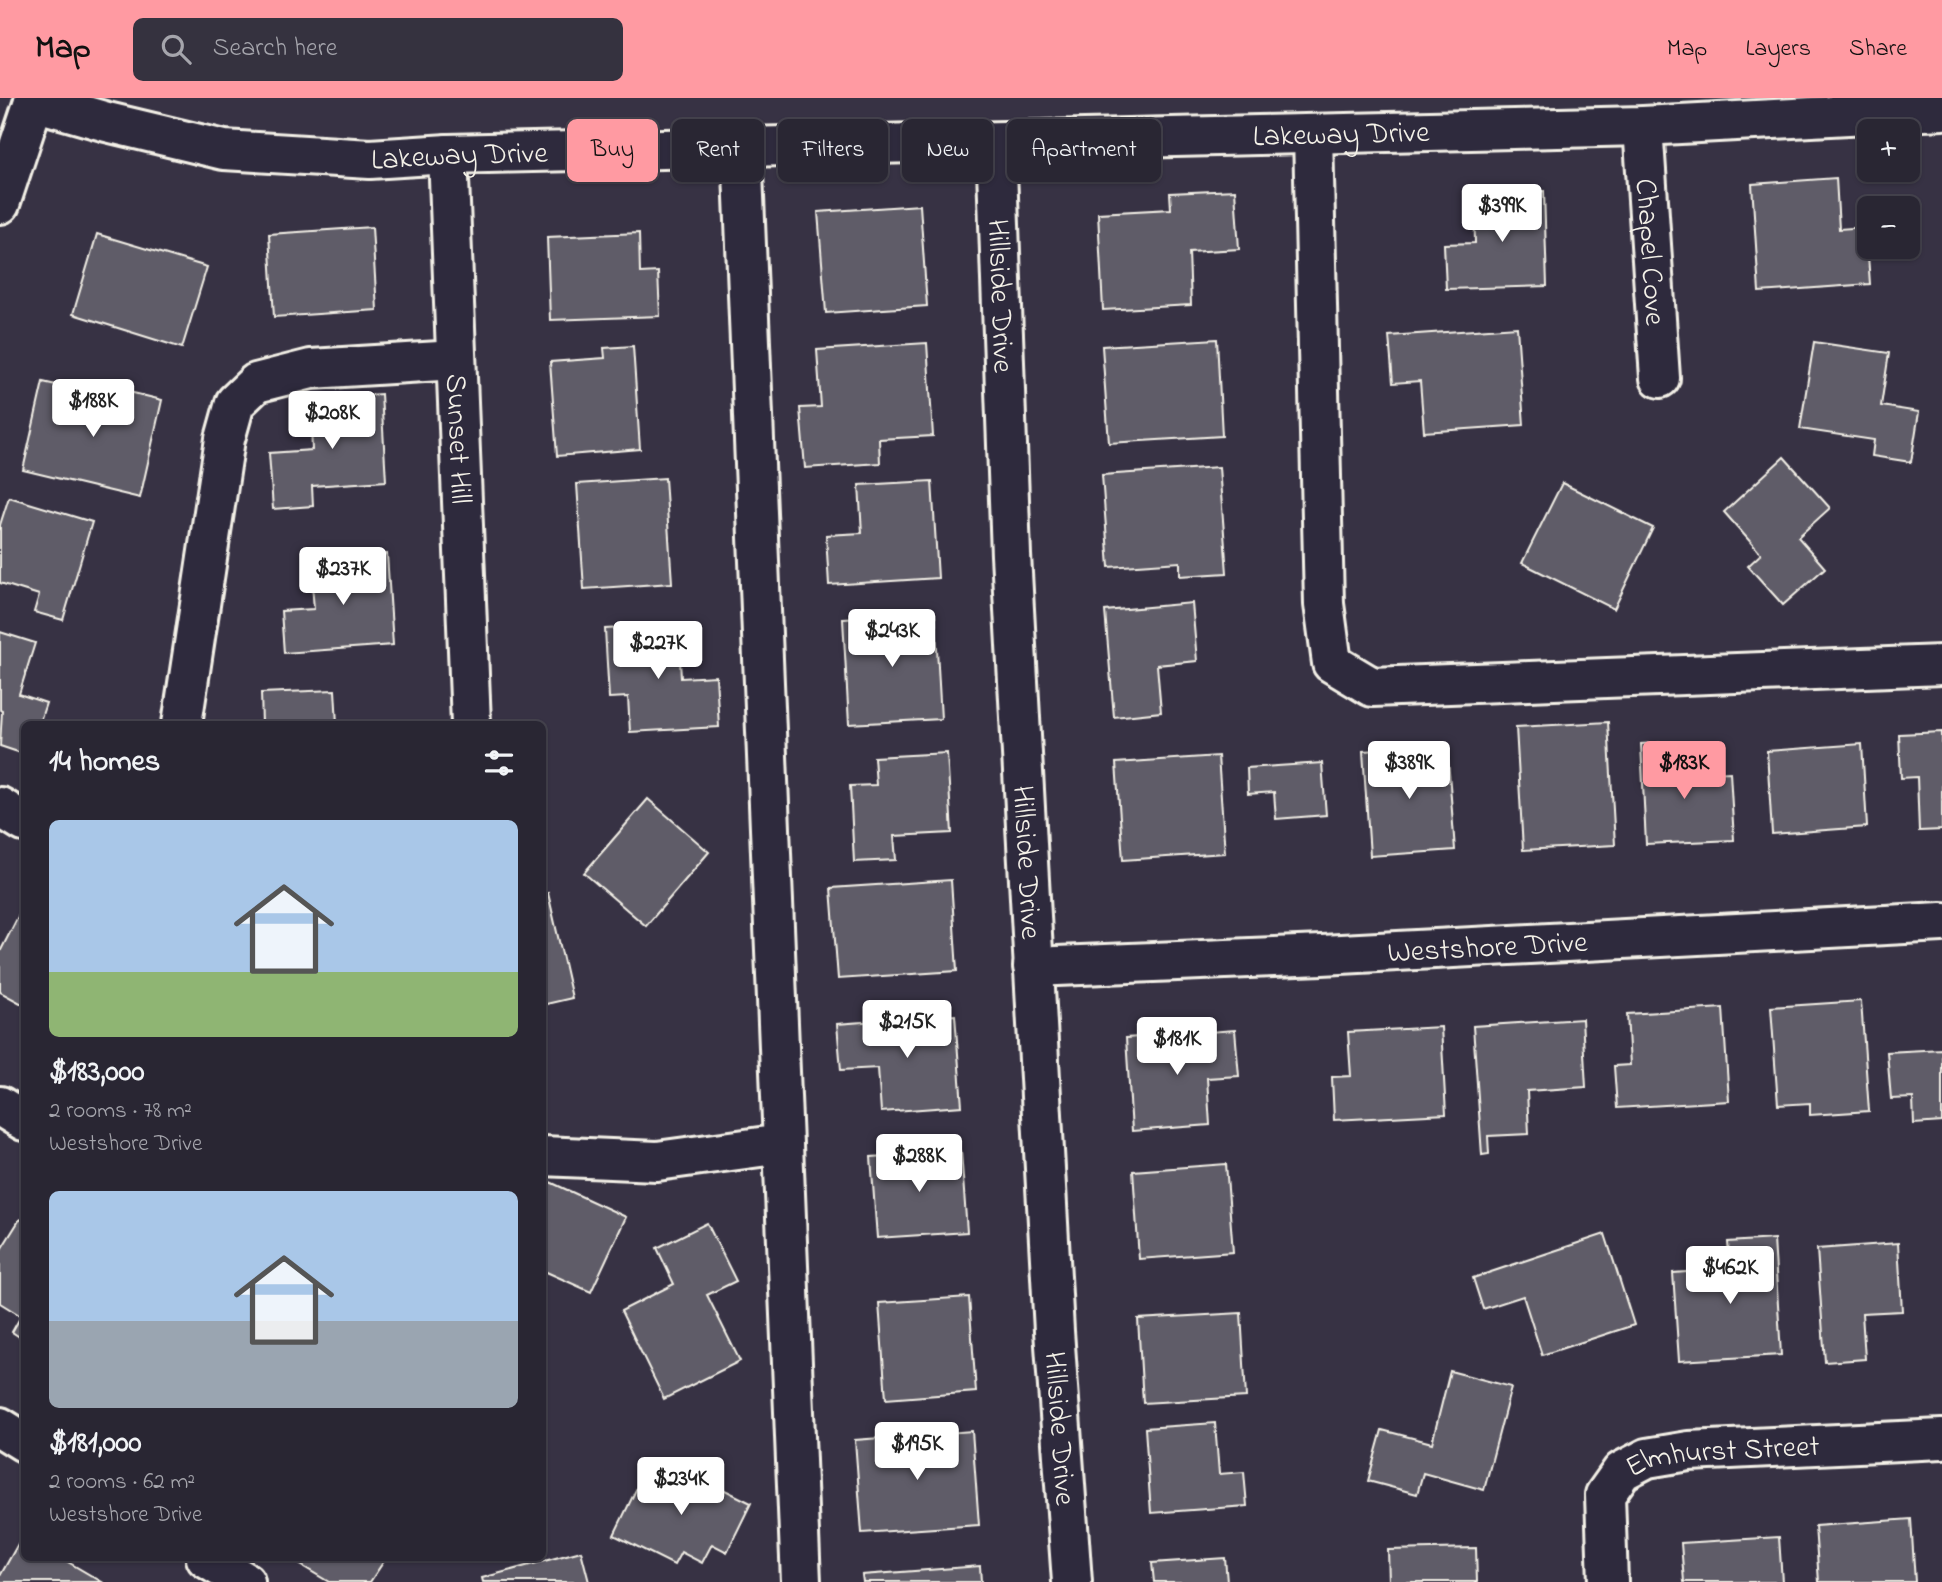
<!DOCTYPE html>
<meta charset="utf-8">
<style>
body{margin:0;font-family:"Indie Flower",sans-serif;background:#35323f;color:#f1f3f6;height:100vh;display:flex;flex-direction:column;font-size:26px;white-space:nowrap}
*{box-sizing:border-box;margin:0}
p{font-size:23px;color:#a5a5ac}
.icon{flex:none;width:38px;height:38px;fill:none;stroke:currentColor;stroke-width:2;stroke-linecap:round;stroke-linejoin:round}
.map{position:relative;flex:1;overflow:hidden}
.sheet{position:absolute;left:21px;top:623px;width:525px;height:840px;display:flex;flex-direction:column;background:#292633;border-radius:10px;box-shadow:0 2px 5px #0004,0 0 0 2px #45434e}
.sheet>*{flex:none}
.banner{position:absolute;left:567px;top:21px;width:665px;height:63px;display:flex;gap:14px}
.controls{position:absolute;left:1857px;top:21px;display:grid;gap:14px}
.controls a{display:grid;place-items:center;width:63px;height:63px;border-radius:10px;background:#292633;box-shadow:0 2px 5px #0004,0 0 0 2px #45434e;font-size:35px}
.price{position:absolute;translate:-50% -60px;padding:0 16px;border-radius:7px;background:#fff;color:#222;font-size:23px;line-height:46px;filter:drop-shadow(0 2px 4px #0008)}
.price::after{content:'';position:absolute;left:50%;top:42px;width:21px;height:16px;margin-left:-10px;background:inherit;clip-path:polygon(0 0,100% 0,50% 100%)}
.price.current{background:#ff9aa2;color:#111}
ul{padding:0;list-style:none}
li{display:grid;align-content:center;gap:14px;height:371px;padding:0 28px}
li span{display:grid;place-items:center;height:217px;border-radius:10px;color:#555}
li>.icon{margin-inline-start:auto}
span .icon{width:126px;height:126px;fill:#fffc;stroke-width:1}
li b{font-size:30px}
h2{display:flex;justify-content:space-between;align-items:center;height:84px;padding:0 28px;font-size:30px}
.chip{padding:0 24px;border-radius:10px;background:#292633;box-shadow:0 2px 5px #0004,0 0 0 2px #45434e;font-size:24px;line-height:63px}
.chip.current{background:#ff9aa2;color:#111}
header{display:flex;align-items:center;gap:42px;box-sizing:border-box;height:98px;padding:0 35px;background:#ff9aa2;color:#111}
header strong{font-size:33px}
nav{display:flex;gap:38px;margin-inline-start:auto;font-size:24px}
.search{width:490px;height:63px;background:#35323f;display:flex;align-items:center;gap:18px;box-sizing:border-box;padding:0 24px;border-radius:10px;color:#a5a5ac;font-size:26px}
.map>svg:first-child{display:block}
</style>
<header>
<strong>Map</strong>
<div class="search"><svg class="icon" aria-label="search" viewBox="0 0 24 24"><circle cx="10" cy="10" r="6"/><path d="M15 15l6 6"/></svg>Search here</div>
<nav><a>Map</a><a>Layers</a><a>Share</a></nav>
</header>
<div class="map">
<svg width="1942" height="1484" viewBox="0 0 1942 1484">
<rect width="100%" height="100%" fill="#373244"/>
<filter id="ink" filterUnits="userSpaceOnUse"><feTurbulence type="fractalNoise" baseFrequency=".0143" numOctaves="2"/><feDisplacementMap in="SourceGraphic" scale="14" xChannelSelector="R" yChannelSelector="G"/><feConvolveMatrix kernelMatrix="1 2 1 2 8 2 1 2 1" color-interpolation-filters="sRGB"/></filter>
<g filter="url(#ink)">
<!-- building -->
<g fill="#5f5c67" stroke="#f4f1e8" stroke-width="2">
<path d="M1836,80L1839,131L1866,129L1870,186L1759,194L1752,86Z"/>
<path d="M1235,92L1239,151L1189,154L1191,207L1103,212L1098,115L1171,111L1170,95Z"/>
<path d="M1544,93L1547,188L1446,191L1444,146L1475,145L1474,95Z"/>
<path d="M920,107L927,208L826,215L818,114Z"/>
<path d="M372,129L377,212L274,219L269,136Z"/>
<path d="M639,135L640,175L658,174L660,218L550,222L547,139Z"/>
<path d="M97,136L207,169L182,250L73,216Z"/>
<path d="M1517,229L1524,327L1424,334L1420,283L1393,285L1389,238Z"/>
<path d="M1217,241L1222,338L1109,345L1102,248Z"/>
<path d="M1814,244L1889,255L1881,308L1919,314L1911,364L1872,358L1874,342L1800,331Z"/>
<path d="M927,245L933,338L879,341L880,365L805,370L800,310L821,309L817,252Z"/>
<path d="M633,248L640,351L557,358L550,264L605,260L604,250Z"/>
<path d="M43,284L126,303L129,294L162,302L140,400L23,372Z"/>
<path d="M381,296L386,383L312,388L313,408L273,411L269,355L312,352L310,301Z"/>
<path d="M1784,359L1830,410L1798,439L1825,470L1783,507L1748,468L1761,456L1724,414Z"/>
<path d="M1219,369L1227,475L1180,478V464L1109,469L1102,377Z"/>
<path d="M665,380L672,485L584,491L577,386Z"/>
<path d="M932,383L938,480L829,487L826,437L862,435L859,387Z"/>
<path d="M1562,385L1653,430L1614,511L1522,465Z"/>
<path d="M9,399L92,424L63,522L34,514L39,497L0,485V427Z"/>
<path d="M387,456L393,547L284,555L281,513L314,511L310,462Z"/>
<path d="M1192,505L1197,563L1157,567L1161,614L1114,619L1105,513Z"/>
<path d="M935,516L941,621L849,626L843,521Z"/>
<path d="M678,527L681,580L716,578L719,629L630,634L628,599L609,600L605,531Z"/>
<path d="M0,534L35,545L19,596L46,605L39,626H24V656L0,648L2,613L0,612Z"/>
<path d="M335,592L337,626H262L261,595Z"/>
<path d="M1608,624L1615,747L1523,752L1516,629Z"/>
<path d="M1942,634V732L1919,733L1917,679L1901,680L1899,636Z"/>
<path d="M1671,644L1673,677L1730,674L1734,742L1646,746L1641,646Z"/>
<path d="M1862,646L1867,729L1772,736L1767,653Z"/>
<path d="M1447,648L1455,752L1370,758L1363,653Z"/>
<path d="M947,655L952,735L894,738L896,762L854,764L850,688L876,687L874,659Z"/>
<path d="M1218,658L1225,755L1123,762L1116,665Z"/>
<path d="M1322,665L1326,717L1276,721L1274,694L1248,696L1247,670Z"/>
<path d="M648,701L709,754L646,828L584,775Z"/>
<path d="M951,782L957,873L838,881L831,790Z"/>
<path d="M548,795L572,900L542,907V796Z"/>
<path d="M24,807V907L0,894V854Z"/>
<path d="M1861,903L1869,1013L1810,1017V1005L1778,1007L1771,909Z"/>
<path d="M1723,910L1729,1003L1617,1010L1614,968L1630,967L1627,916Z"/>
<path d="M955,917L962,1008L881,1014L878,970L841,972L837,926Z"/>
<path d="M1582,921L1586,989L1527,993L1529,1036L1488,1038L1489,1056L1482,1057L1473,928Z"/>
<path d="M1441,929L1446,1016L1334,1022L1332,979L1351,978L1348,934Z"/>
<path d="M1235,932L1239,978L1207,980L1210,1027L1132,1033L1126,940Z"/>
<path d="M1942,951V1024L1914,1026L1913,1000L1891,1001L1887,954Z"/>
<path d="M961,1053L967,1134L877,1140L871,1059Z"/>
<path d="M1226,1066L1233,1154L1139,1161L1133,1073Z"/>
<path d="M550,1084L626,1119L591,1194L542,1172V1100Z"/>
<path d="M20,1121L24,1124V1242L12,1234L21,1218L0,1205V1153Z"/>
<path d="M707,1125L736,1183L707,1197L740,1263L664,1301L621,1213L674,1186L657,1150Z"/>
<path d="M1605,1136L1634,1227L1542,1257L1523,1198L1483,1211L1473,1180Z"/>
<path d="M1774,1141L1781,1257L1679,1263L1673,1175L1730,1171L1728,1144Z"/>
<path d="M1898,1145L1902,1213L1862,1215L1865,1261L1825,1264L1817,1151Z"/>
<path d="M969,1199L976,1294L886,1301L879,1205Z"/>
<path d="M1241,1215L1246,1299L1143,1305L1138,1221Z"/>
<path d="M1450,1273L1511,1289L1484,1392L1423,1375L1417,1396L1368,1383L1382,1332L1432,1345Z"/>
<path d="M1215,1325L1219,1376L1244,1374L1247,1408L1151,1415L1145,1330Z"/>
<path d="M972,1333L979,1427L862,1435L855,1342Z"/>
<path d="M647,1369L681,1386L687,1373L751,1405L727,1454L712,1446L702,1465L681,1454L674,1467L614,1437Z"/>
<path d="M1911,1421L1915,1484H1819L1815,1428Z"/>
<path d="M23,1437L24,1460H61L102,1484H0V1478Z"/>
<path d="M1779,1439L1782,1484H1684L1681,1445Z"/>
<path d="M1476,1450L1477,1484H1389L1388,1452Z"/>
<path d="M581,1453L589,1484H483L482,1480Z"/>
<path d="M289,1460H386L370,1484H329Z"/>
<path d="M1225,1460L1227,1484H1154L1152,1465Z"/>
<path d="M980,1468L981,1484H863L862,1477Z"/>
</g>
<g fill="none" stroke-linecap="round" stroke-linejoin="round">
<defs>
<g id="minor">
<path id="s1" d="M34,3L107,24L224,52L370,61L448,56L1643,28L1942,12"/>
<path id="s2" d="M1643,28L1660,280"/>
<path d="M1313,36L1324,506L1332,565L1372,589L1942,567"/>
<path id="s3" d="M996,44L1011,457L1054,1233L1072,1484"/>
<path d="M742,50L801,1484"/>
<path id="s4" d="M448,56L471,626"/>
<path d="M0,106L35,0"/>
<path d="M182,626L225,341L235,305L256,285L311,271L456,262"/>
<path d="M0,709L24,724"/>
<path id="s5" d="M1033,869L1322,857L1942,824"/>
<path d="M0,1008L24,1023"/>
<path d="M542,1058L657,1063L782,1046"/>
<path d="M0,1329L24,1344"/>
<path d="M206,1460L245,1484"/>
<path id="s6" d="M1608,1484L1605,1397L1622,1373L1647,1360L1689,1353L1942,1341"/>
</g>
</defs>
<!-- minor casing -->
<use href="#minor" stroke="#f4f1e8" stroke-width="44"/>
<!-- minor -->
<use href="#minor" stroke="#2f2a3d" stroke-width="38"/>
</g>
</g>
<g text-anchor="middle" stroke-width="5" stroke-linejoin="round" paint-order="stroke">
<!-- street labels -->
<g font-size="30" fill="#f4f1e8" stroke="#2f2a3d">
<text dy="10" stroke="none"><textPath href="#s1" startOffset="1314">Lakeway Drive</textPath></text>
<text dy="10" stroke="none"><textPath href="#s1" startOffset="432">Lakeway Drive</textPath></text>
<text dy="10" stroke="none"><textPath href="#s2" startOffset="126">Chapel Cove</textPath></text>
<text dy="10" stroke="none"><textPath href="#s3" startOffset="154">Hillside Drive</textPath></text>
<text dy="10" stroke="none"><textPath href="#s4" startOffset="285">Sunset Hill</textPath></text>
<text dy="10" stroke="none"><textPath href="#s3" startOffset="721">Hillside Drive</textPath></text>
<text dy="10" stroke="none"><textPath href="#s5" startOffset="455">Westshore Drive</textPath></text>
<text dy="10" stroke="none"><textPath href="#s3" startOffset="1288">Hillside Drive</textPath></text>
<text dy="10" stroke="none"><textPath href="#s6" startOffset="220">Elmhurst Street</textPath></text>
</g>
</g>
</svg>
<div class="controls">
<a>+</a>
<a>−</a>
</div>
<b class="price" style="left:1502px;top:146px">$399K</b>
<b class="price" style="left:93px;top:341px">$188K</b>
<b class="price" style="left:332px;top:353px">$208K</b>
<b class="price" style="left:343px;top:509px">$237K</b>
<b class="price" style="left:892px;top:571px">$243K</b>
<b class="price" style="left:658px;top:583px">$227K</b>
<b class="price" style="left:1409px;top:703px">$389K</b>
<b class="price current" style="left:1684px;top:703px">$183K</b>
<b class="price" style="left:907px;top:962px">$215K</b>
<b class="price" style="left:1177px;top:979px">$181K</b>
<b class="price" style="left:919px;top:1096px">$288K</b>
<b class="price" style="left:1730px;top:1208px">$462K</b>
<b class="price" style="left:917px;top:1384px">$195K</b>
<b class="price" style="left:681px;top:1419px">$234K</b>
<div class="banner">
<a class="chip current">Buy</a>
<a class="chip">Rent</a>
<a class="chip">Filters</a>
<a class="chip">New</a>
<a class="chip">Apartment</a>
</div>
<section class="sheet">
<h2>14 homes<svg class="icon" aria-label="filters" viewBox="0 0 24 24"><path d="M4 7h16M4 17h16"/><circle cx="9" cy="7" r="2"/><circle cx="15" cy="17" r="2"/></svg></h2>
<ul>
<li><span style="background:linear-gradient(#a9c7e8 70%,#8fb573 0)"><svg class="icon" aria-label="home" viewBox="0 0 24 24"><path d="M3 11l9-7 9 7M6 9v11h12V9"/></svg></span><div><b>$183,000</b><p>2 rooms · 78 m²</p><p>Westshore Drive</p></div></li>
<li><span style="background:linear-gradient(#a9c7e8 60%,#9aa5b1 0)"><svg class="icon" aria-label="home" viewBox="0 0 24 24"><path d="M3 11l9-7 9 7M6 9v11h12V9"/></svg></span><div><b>$181,000</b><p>2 rooms · 62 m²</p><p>Westshore Drive</p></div></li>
</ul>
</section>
</div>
